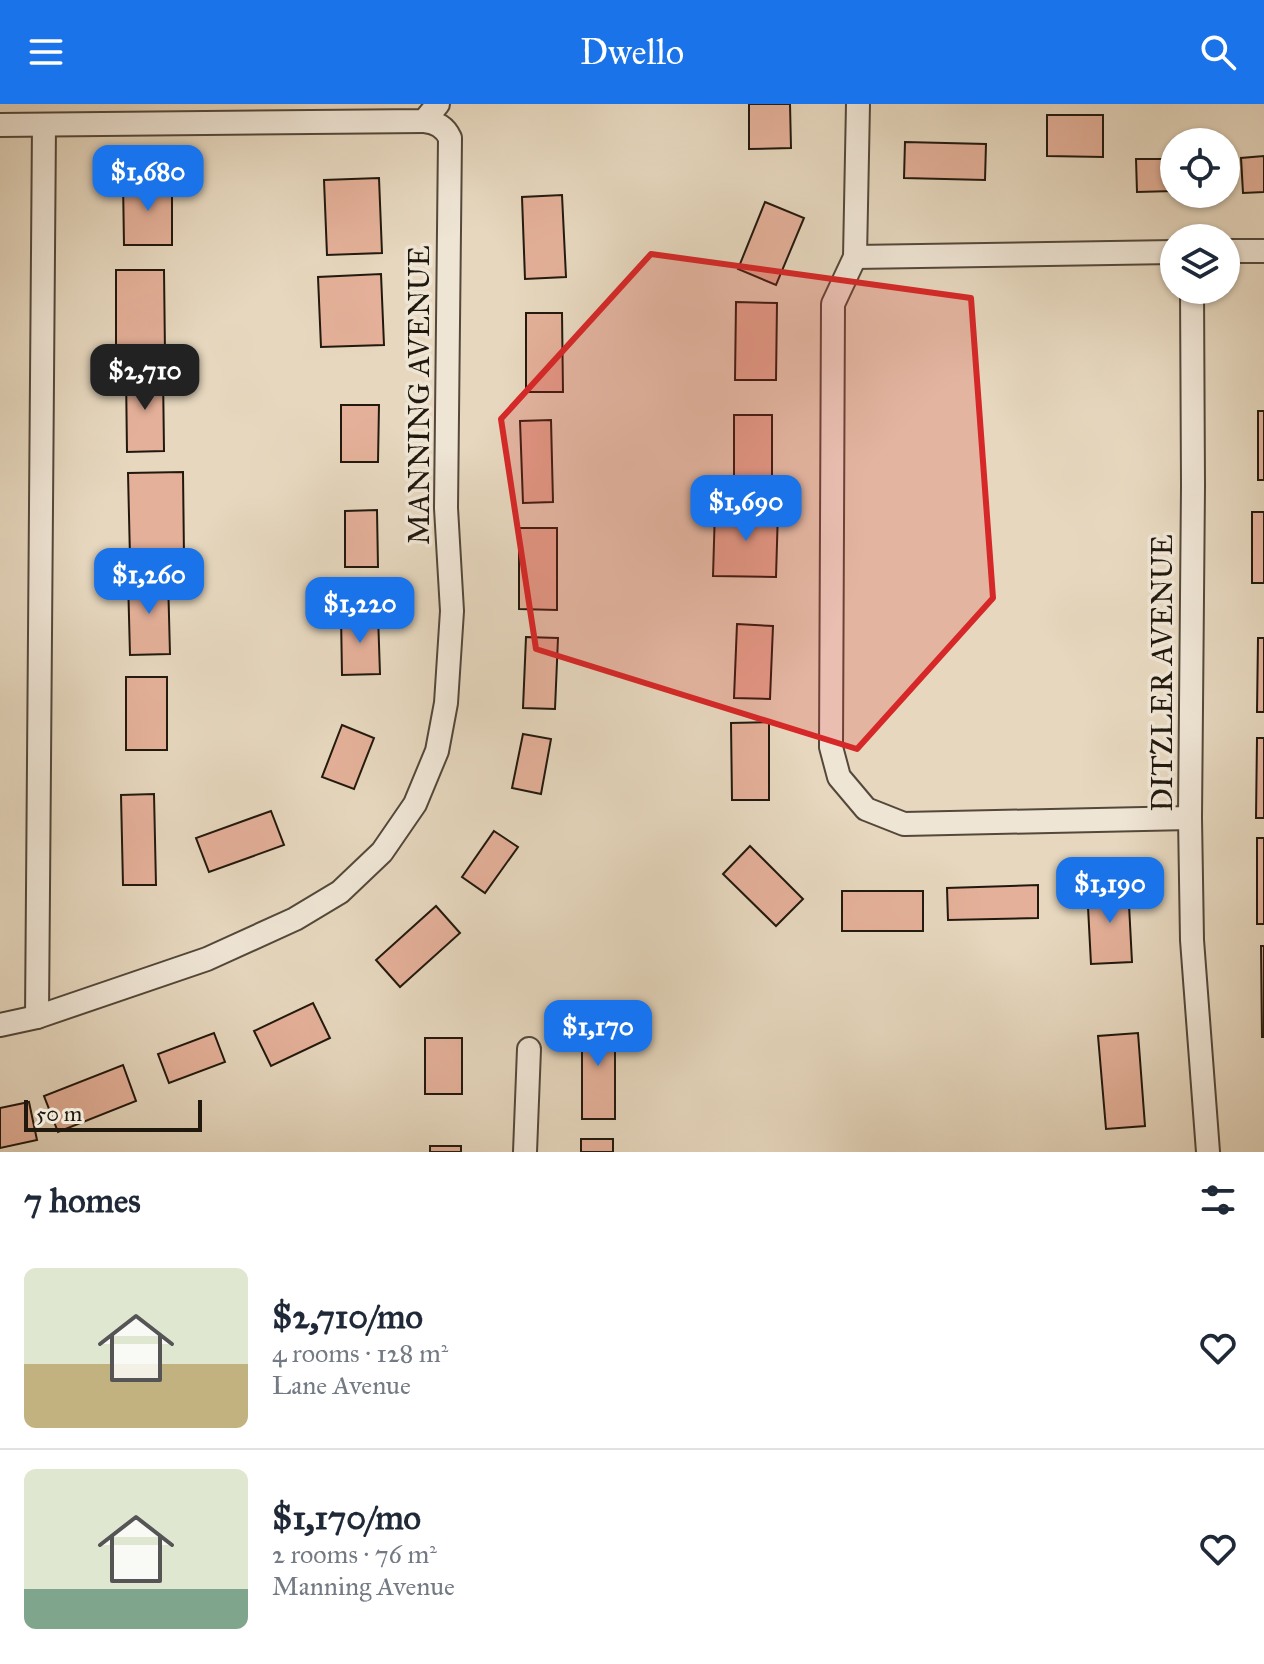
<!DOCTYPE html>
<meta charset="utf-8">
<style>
body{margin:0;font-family:"IM FELL Great Primer",serif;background:#f2f2f3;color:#1f2937;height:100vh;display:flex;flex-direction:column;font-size:30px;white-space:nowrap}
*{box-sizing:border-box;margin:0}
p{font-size:26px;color:#747a83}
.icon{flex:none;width:44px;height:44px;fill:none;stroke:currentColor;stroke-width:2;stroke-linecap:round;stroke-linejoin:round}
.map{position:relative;height:1048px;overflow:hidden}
.drawer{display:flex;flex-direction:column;background:#fff;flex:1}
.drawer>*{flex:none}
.buttons{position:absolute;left:1160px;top:24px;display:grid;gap:16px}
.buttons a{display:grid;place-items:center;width:80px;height:80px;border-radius:50%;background:#fff;box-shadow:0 2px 6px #0004;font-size:40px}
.scale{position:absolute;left:24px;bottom:20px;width:178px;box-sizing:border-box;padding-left:8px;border:4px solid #22190e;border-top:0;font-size:22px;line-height:28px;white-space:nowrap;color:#22190e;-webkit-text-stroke:6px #efe5d5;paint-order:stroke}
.price{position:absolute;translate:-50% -68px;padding:0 18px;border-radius:16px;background:#1a73e8;color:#fff;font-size:26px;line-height:52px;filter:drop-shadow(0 2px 4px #0008)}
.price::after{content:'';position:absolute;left:50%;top:48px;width:24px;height:18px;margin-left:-12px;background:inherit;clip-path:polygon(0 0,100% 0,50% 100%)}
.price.current{background:#222;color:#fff}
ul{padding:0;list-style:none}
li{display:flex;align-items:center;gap:24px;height:200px;padding:0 24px}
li+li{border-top:2px solid #e0e1e3}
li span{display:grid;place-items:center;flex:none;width:224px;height:160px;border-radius:12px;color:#555}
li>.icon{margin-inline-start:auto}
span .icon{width:96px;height:96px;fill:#fffc;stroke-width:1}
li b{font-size:34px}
h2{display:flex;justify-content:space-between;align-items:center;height:96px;padding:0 24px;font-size:34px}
header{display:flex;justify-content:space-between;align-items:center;height:104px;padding:0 24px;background:#1a73e8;color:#fff;font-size:36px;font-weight:600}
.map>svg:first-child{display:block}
</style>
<header><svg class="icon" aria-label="menu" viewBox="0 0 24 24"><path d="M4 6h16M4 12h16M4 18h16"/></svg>Dwello<svg class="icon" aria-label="search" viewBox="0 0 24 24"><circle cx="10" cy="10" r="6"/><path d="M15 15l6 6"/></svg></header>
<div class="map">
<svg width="1264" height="1048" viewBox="0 0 1264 1048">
<rect width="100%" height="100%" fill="#e6d7be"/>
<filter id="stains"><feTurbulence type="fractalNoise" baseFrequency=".0025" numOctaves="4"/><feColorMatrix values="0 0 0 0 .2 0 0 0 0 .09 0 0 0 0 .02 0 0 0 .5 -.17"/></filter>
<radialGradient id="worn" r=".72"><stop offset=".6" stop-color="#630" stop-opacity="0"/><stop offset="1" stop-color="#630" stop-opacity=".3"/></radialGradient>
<!-- building -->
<g fill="#e4b099" stroke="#22190e" stroke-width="2">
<path d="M749,0H790L791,44L749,45Z"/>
<path d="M1047,11H1103V53L1047,52Z"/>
<path d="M905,38L986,40L985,76L904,74Z"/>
<path d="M1264,52V88L1243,89L1241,54Z"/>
<path d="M1136,55H1174V87L1137,88Z"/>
<path d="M379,74L382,149L327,151L324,76Z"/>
<path d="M172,76V141H124L123,77Z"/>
<path d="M562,91L566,173L525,175L522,93Z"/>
<path d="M765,98L804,114L776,181L738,165Z"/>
<path d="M116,166H164L165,250H116Z"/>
<path d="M381,170L384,241L321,243L318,173Z"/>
<path d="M736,198L777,199L776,276H735Z"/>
<path d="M526,209H562L563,288H526Z"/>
<path d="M163,269L164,347L127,348L126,270Z"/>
<path d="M341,301H379L378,358H341Z"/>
<rect x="1258" y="307" width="6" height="69"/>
<rect x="734" y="311" width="38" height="75"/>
<path d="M551,316L553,398L523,399L520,317Z"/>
<path d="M183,368L184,453L130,454L128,369Z"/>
<path d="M715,405L778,406L776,473L713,472Z"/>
<path d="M377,406L378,463H345V407Z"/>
<rect x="1252" y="408" width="12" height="71"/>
<path d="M519,424H557V506L519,505Z"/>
<path d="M168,474L170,550L130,551L128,475Z"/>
<path d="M341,511H378L380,570L342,571Z"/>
<path d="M737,520L773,522L770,595L734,594Z"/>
<path d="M526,533L558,534L555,605L523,604Z"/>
<path d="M1258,534H1264V608H1257Z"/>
<rect x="126" y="573" width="41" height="73"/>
<path d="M769,618V696H732L731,619Z"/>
<path d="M342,621L374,634L354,685L322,673Z"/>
<path d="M523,630L551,635L541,690L512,684Z"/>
<path d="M1257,634H1264V714H1256Z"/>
<path d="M154,690L156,781H123L121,691Z"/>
<path d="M271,707L284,741L209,768L196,734Z"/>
<path d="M494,727L518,743L485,789L462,773Z"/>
<rect x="1257" y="734" width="7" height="86"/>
<path d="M750,742L803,795L776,822L723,770Z"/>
<path d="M1038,781V814L948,816L947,784Z"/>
<path d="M1128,782L1132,858L1091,860L1087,784Z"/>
<rect x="842" y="787" width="81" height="40"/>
<path d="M436,802L460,829L400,883L376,856Z"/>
<path d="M1261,842H1264V933H1262Z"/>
<path d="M313,899L330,934L271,962L254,927Z"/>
<rect x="582" y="912" width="33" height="103"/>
<path d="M214,929L225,958L169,979L158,950Z"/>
<path d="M1138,929L1145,1022L1106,1025L1098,932Z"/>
<rect x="425" y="934" width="37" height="56"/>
<path d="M123,961L136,997L58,1028L44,992Z"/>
<path d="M29,998L37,1036L0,1044V1004Z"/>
<rect x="581" y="1035" width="32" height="13"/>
<rect x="430" y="1042" width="31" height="6"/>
</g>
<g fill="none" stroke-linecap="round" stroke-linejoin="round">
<defs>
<g id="street">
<path d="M858,0L855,153L833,200L831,643L839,673L866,705L904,720L1190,714"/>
<path d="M0,21L424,17L438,0"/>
<path d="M1226,147H1264"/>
<path d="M855,153L1174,148"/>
<path d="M1192,186L1193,382L1190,714L1192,836L1208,1048"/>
<path d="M37,913L44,21"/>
<path d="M0,921L37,913L207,855L295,815L340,788L382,748L415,700L437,647L446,599L452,507L446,404L450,34C445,23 436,18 424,17"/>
<path d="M525,1048L529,945"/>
</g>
</defs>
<!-- street casing -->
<use href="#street" stroke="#53483a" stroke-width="26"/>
<!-- street -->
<use href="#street" stroke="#efe5d5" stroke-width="22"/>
</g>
<!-- marked area -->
<path fill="#d62828" fill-opacity="0.2" stroke="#d62828" stroke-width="6" stroke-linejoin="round" d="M651,150L971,194L993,494L857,645L536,545L501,315Z"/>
<g text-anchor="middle" stroke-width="7" stroke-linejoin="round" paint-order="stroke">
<!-- street labels -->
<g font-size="30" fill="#22190e" stroke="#efe5d5">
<text transform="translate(419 291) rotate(-90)" y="10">MANNING AVENUE</text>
<text transform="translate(1162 569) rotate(-90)" y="10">DITZLER AVENUE</text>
</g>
</g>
<rect width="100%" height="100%" filter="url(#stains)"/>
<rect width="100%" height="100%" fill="url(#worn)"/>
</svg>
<div class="buttons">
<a><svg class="icon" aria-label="locate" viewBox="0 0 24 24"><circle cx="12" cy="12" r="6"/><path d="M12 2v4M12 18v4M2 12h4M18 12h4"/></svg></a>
<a><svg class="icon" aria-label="layers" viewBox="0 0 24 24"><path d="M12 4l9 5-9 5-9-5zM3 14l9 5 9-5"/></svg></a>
</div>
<div class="scale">50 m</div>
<b class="price" style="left:148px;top:109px">$1,680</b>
<b class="price current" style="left:145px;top:308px">$2,710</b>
<b class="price" style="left:746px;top:439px">$1,690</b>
<b class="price" style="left:149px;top:512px">$1,260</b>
<b class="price" style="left:360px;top:541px">$1,220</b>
<b class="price" style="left:1110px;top:821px">$1,190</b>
<b class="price" style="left:598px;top:964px">$1,170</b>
</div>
<section class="drawer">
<h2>7 homes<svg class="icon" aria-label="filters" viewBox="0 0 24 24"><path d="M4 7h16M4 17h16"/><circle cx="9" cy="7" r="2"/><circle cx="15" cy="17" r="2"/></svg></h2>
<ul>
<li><span style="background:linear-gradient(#dfe7d0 60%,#c2b280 0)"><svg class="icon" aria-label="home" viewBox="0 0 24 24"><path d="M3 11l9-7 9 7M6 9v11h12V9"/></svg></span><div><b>$2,710/mo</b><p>4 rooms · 128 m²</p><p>Lane Avenue</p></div><svg class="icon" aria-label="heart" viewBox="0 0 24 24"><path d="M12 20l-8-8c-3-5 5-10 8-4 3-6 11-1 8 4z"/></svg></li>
<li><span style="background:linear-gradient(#dfe7d0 75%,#7fa58c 0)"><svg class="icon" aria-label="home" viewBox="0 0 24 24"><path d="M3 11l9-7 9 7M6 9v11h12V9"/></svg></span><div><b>$1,170/mo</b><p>2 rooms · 76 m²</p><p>Manning Avenue</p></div><svg class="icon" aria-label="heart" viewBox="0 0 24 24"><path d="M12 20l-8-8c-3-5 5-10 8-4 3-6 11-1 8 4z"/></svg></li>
</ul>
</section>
